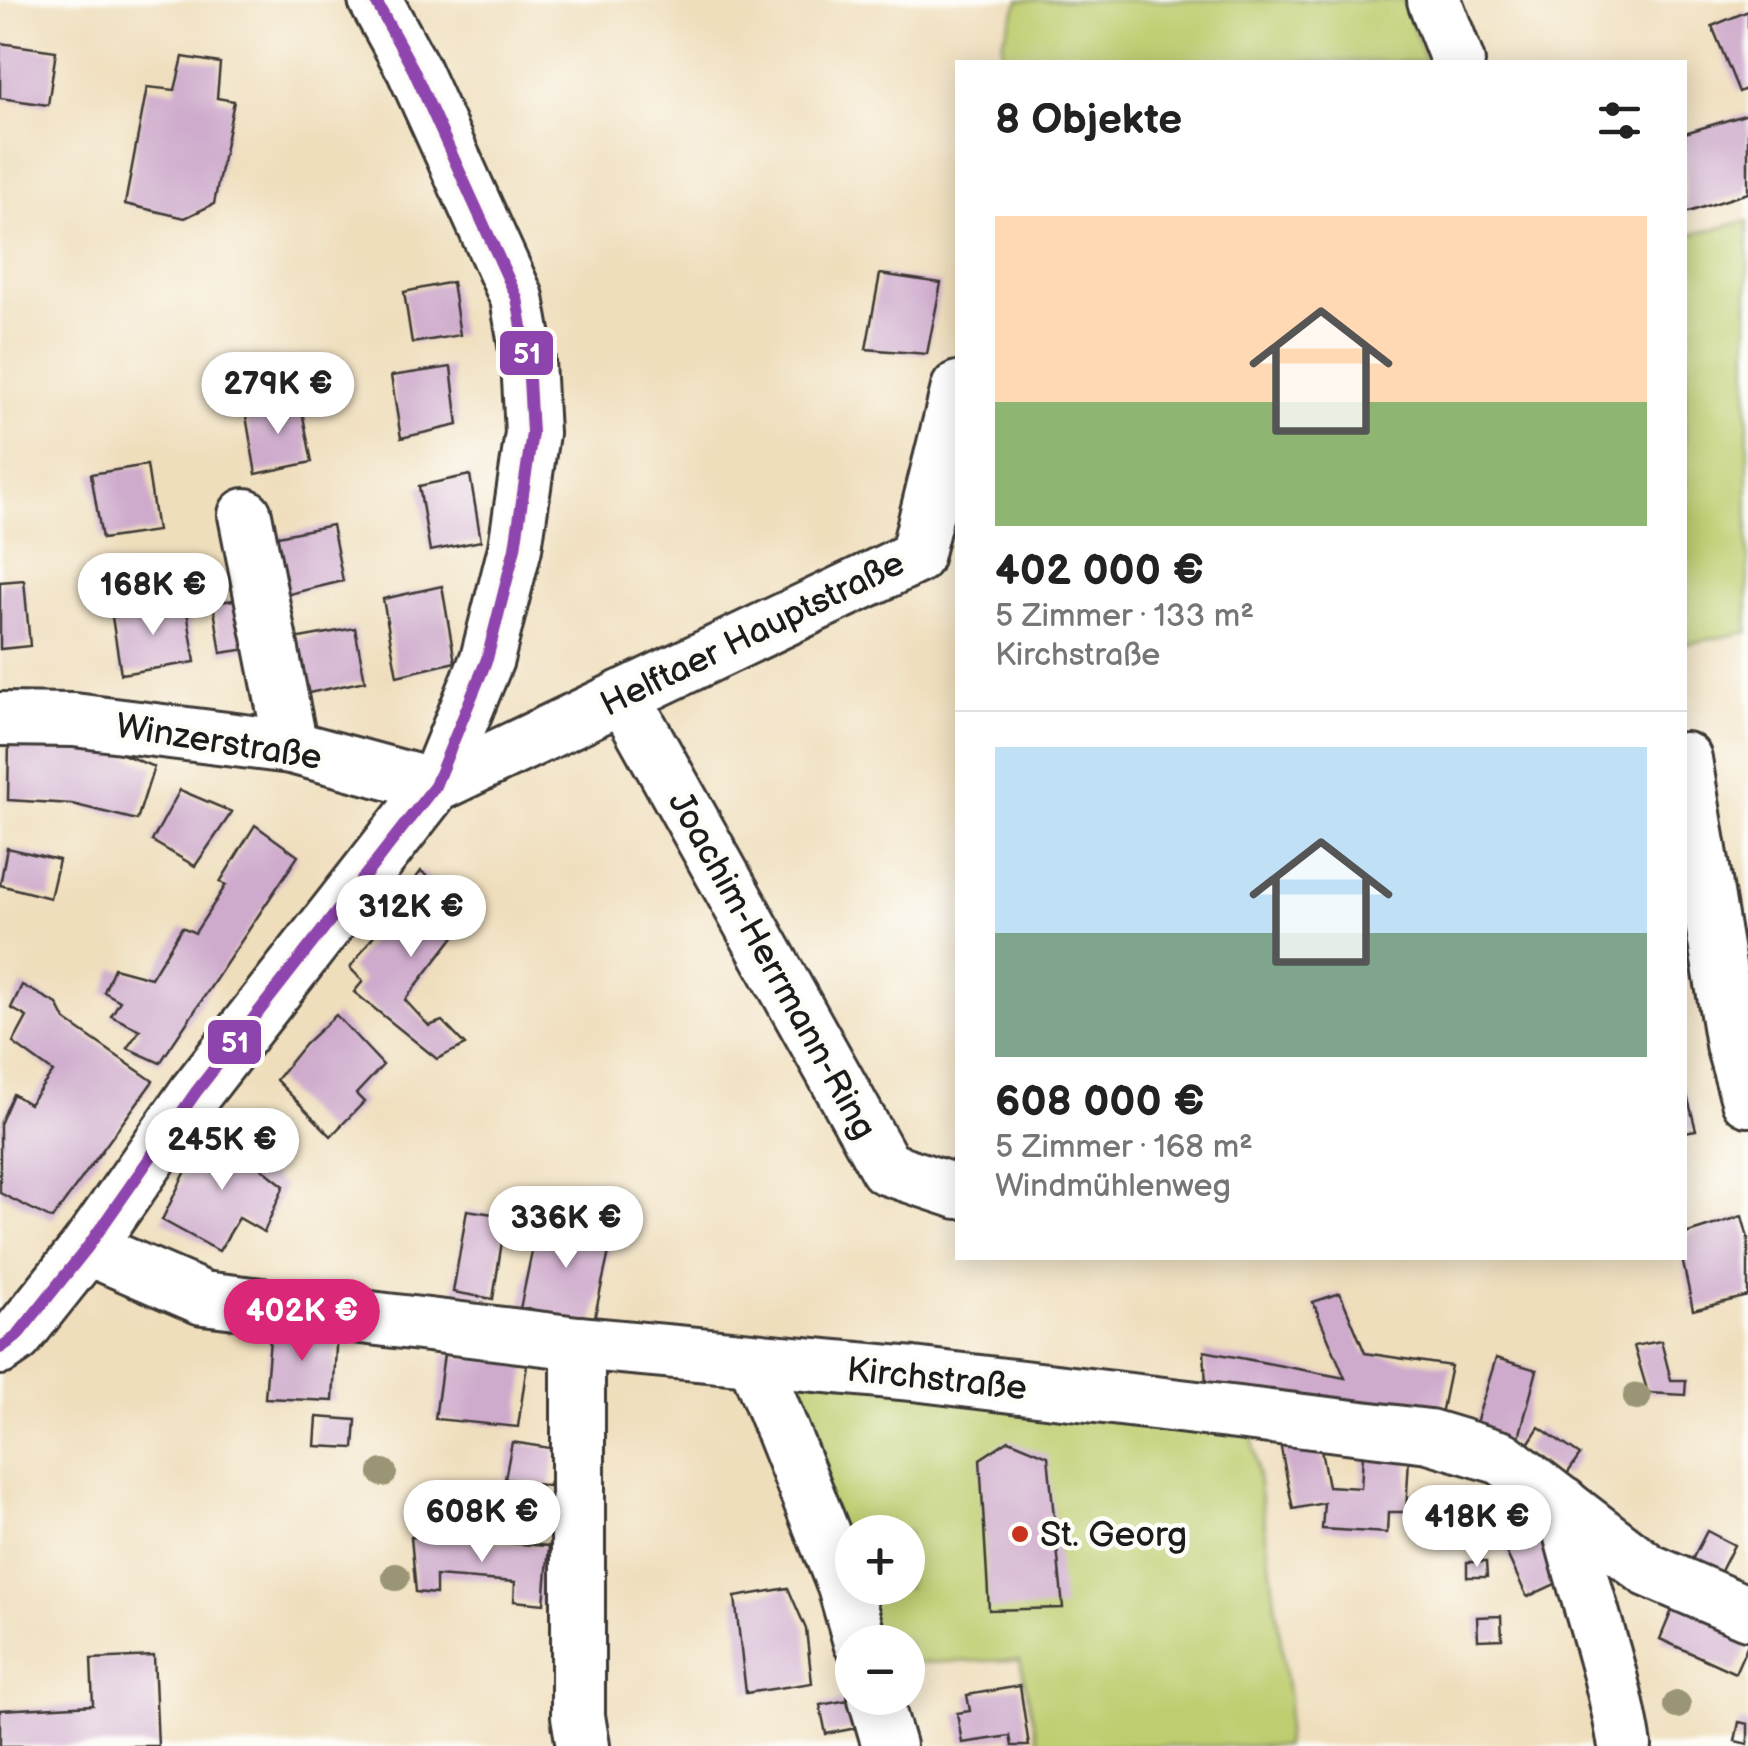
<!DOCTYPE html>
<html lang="de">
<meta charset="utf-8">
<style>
body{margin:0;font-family:"Balsamiq Sans",sans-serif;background:#f2f2f2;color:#222;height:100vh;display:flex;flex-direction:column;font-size:38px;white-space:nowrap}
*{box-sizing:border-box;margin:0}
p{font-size:32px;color:#767676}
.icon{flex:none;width:55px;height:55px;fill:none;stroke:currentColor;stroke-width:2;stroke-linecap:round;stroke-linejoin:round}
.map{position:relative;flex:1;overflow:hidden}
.panel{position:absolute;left:955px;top:60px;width:732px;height:1200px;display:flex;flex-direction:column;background:#fff;border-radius:0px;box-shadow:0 5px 25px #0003}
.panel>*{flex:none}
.tools{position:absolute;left:835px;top:1515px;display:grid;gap:20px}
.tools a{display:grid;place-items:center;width:90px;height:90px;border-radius:50%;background:#fff;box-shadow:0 5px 25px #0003;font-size:50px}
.price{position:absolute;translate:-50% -85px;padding:0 22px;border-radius:35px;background:#fff;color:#222;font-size:32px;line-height:65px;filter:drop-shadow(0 2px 5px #0008)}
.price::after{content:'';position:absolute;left:50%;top:60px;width:30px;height:22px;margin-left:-15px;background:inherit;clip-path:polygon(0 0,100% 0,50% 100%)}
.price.on{background:#db2777;color:#fff}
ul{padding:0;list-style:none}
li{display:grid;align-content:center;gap:20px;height:530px;padding:0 40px}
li+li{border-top:2px solid #e0e0e0}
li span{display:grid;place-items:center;height:310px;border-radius:0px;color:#555}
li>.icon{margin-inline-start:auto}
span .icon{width:180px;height:180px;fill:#fffc;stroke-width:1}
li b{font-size:42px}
h2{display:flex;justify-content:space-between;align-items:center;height:120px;padding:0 40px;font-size:42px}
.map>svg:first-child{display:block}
</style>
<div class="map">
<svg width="1748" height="1746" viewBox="0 0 1748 1746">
<rect width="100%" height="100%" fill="#fdfcf7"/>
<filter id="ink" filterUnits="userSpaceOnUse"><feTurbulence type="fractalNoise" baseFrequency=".01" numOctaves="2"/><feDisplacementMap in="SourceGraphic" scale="20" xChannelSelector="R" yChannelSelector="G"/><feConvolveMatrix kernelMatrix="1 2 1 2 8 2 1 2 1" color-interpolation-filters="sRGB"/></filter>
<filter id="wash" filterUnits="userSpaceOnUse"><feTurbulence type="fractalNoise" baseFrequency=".0048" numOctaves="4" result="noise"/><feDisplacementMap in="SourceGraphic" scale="40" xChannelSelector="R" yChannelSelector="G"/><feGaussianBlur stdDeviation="2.25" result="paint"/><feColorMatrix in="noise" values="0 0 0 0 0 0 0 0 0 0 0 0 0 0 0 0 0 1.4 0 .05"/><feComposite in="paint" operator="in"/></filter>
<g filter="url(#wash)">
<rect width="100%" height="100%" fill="#efdebc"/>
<!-- green -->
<g fill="#becd6f" stroke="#6d7446" stroke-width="2.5" fill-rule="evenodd">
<path d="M1019,0H1403L1426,62H1002V42Z"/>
<path d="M1748,221V632L1685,644V236Z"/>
<path d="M772,1369L1252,1433L1289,1701L1285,1746H1039L1020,1660L908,1663V1642H870ZM852,1532H908V1588H852Z"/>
</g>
<g id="blocks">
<!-- building -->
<g fill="#ceaacc">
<path d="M1748,11V88L1739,92L1712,26Z"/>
<path d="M0,43L56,51L48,105L0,98Z"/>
<path d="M183,57L220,63L217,98L234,101L214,204L185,218L125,204L147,87L175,90Z"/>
<path d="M1748,114V193L1685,213V133Z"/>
<path d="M880,274L941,283L927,354L866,349Z"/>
<path d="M452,282L460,335L412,343L404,292Z"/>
<path d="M451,367L458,425L401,438L391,376Z"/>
<path d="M300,401L312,462L256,474L245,410Z"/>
<path d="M147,465L157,531L102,539L91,474Z"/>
<path d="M470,475L481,541L430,551L419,486Z"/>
<path d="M332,525L343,581L285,595L273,537Z"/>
<path d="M24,580L30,646L0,649V582Z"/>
<path d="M442,586L455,662L397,676L383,599Z"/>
<path d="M247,598L254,648L221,653L213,603Z"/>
<path d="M166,603L167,607L186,604L195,662L121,674L112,617L131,614L130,609Z"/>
<path d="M355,628L365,681L304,694L294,639Z"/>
<path d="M9,739L94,742L154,767L137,820L72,804L8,800Z"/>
<path d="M180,790L232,812L195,866L152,841Z"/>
<path d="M255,825L298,856L160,1063L127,1048L140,1030L111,1016L120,1001L104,992L114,968L151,978L182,927L195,933L226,885L220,882Z"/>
<path d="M7,848L59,860L50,898L0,885Z"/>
<path d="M421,871L473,912L405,1000L429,1026L442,1021L465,1045L437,1059L354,992L363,981L350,968Z"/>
<path d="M22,985L57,1004L65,1020L153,1081L52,1219L0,1193V1124L13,1094L29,1104L53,1072L13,1043L27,1017L11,1008Z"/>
<path d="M336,1015L383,1065L356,1094L364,1102L331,1136L276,1080L305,1044Z"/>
<path d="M1685,1087L1696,1130L1685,1132Z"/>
<path d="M208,1126L284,1186L264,1232L239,1218L219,1251L162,1220Z"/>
<path d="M467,1210L506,1216L493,1299L453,1292Z"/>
<path d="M1742,1216L1748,1238V1296L1693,1310L1682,1258H1685V1234Z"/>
<path d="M539,1218L613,1234L593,1324L520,1309Z"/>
<path d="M1340,1293L1365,1353L1451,1366L1439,1424L1207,1402L1204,1351L1345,1378L1313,1302Z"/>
<path d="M271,1327L337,1329L333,1401L265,1398Z"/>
<path d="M1661,1341L1671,1380H1686L1685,1395L1648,1393L1634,1346Z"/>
<path d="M444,1354L527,1364L518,1427L435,1419Z"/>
<path d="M1496,1358L1537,1370L1517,1445L1473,1433Z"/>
<path d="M317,1417L356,1420L354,1448L315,1446Z"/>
<path d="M1539,1427L1580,1455L1565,1477L1524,1450Z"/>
<path d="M1317,1430L1328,1486L1361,1488L1364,1437L1410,1439L1406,1512H1388L1387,1533L1322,1529L1324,1503L1293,1509L1279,1438Z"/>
<path d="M1009,1440L1048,1456L1063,1608L989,1610L980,1459Z"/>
<path d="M512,1442L556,1449L549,1486L505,1479Z"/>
<path d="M1543,1505L1575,1575L1527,1597L1495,1528Z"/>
<path d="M1707,1531L1734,1545L1714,1585L1686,1571Z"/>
<path d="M411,1537L549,1546L544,1604L514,1601L515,1582L436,1576V1594L416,1592Z"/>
<path d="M1467,1562H1486L1487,1577H1467Z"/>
<path d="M788,1588L806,1629L812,1683L746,1693L735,1597Z"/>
<path d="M1677,1598L1748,1630V1644L1735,1673L1660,1639Z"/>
<path d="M1501,1616L1502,1639L1478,1640L1477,1617Z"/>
<path d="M154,1656L158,1746H0V1710L93,1705L91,1659Z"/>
<path d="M1020,1686L1029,1746H1012L1010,1736L962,1743L957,1713L970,1711L967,1695Z"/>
<path d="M860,1698L871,1725L826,1734L820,1705Z"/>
<path d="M1739,1722L1748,1724V1744L1735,1741Z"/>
</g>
</g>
</g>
<g filter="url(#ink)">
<use href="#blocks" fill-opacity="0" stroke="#3c3934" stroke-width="2.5"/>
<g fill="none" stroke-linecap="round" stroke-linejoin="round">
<defs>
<g id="minor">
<path d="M1434,0L1458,62"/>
<path d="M245,515L291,747"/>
<path d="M623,696L886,1168L958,1192"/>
<path d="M0,719L74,720L291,747L435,786"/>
<path d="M1685,759L1732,1044L1748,1100"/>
<path d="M435,786L916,557L958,388"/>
<path d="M87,1248L203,1298L578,1343L913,1374L1429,1436L1502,1458L1648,1570L1748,1613"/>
<path d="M578,1343V1716L583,1746"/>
<path d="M0,1348L16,1337L87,1248L196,1092L435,786L487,659L515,548L532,433L528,361L517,298L413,69L375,0"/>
<path d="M754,1360L844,1586L860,1642"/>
<path d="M1563,1504C1581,1585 1612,1664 1625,1746"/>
<path d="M875,1698L889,1746"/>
</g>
</defs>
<!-- minor casing -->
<use href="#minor" stroke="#3c3934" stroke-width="58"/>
<!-- minor -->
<use href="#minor" stroke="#fff" stroke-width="52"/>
<defs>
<path id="bus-1" d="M0,1348L16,1337L87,1248L196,1092L435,786L487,659L515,548L532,433L528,361L517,298L413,69L375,0"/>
</defs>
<!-- bus-1 casing -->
<use href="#bus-1" stroke="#fdfcf7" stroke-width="20"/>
<!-- bus-1 -->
<use href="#bus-1" stroke="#8e44ad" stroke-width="12"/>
</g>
<!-- trees -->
<g fill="#9a9574">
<circle cx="1637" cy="1397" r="14"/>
<circle cx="383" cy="1473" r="14"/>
<circle cx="396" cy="1577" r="14"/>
<circle cx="1677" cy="1705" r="14"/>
</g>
</g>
<!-- markers -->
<circle fill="#c8321e" stroke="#fdfcf7" stroke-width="4" cx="1020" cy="1534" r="10"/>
<g text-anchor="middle" stroke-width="9" stroke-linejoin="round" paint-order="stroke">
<!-- street labels -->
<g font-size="35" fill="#1c1c1c" stroke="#fdfcf7">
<text transform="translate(752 633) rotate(-26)" y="12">Helftaer Hauptstraße</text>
<text transform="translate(219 741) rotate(9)" y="12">Winzerstraße</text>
<text transform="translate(773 965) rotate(61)" y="12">Joachim-Herrmann-Ring</text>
<text transform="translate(937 1378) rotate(6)" y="12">Kirchstraße</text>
</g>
<!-- poi labels -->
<g font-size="35" fill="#1c1c1c" stroke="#fdfcf7" text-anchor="start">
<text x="1040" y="1546">St. Georg</text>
</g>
</g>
<g stroke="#fdfcf7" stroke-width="4">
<rect x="498" y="329" width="57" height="48" rx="10" fill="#8e44ad"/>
<rect x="206" y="1018" width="57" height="48" rx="10" fill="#8e44ad"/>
</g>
<g font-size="28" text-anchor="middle" font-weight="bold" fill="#fff">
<text x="527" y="363">51</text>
<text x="235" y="1052">51</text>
</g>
</svg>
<div class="tools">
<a>+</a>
<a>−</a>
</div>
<b class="price" style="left:278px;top:437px">279K €</b>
<b class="price" style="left:153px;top:638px">168K €</b>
<b class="price" style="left:411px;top:960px">312K €</b>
<b class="price" style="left:222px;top:1193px">245K €</b>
<b class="price" style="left:566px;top:1271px">336K €</b>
<b class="price on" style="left:302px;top:1364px">402K €</b>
<b class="price" style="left:482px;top:1565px">608K €</b>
<b class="price" style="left:1477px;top:1570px">418K €</b>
<section class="panel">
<h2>8 Objekte<svg class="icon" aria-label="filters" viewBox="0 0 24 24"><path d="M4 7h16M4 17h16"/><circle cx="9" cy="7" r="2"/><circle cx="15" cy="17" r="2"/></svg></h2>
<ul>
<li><span style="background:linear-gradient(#ffd9b3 60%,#8fb573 0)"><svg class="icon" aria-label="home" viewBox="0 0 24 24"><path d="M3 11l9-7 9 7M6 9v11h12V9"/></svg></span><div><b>402 000 €</b><p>5 Zimmer · 133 m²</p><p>Kirchstraße</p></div></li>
<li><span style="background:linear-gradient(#bfe0f5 60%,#7fa58c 0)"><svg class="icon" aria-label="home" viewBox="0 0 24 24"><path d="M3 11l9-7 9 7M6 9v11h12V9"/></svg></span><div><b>608 000 €</b><p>5 Zimmer · 168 m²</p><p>Windmühlenweg</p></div></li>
</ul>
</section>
</div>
